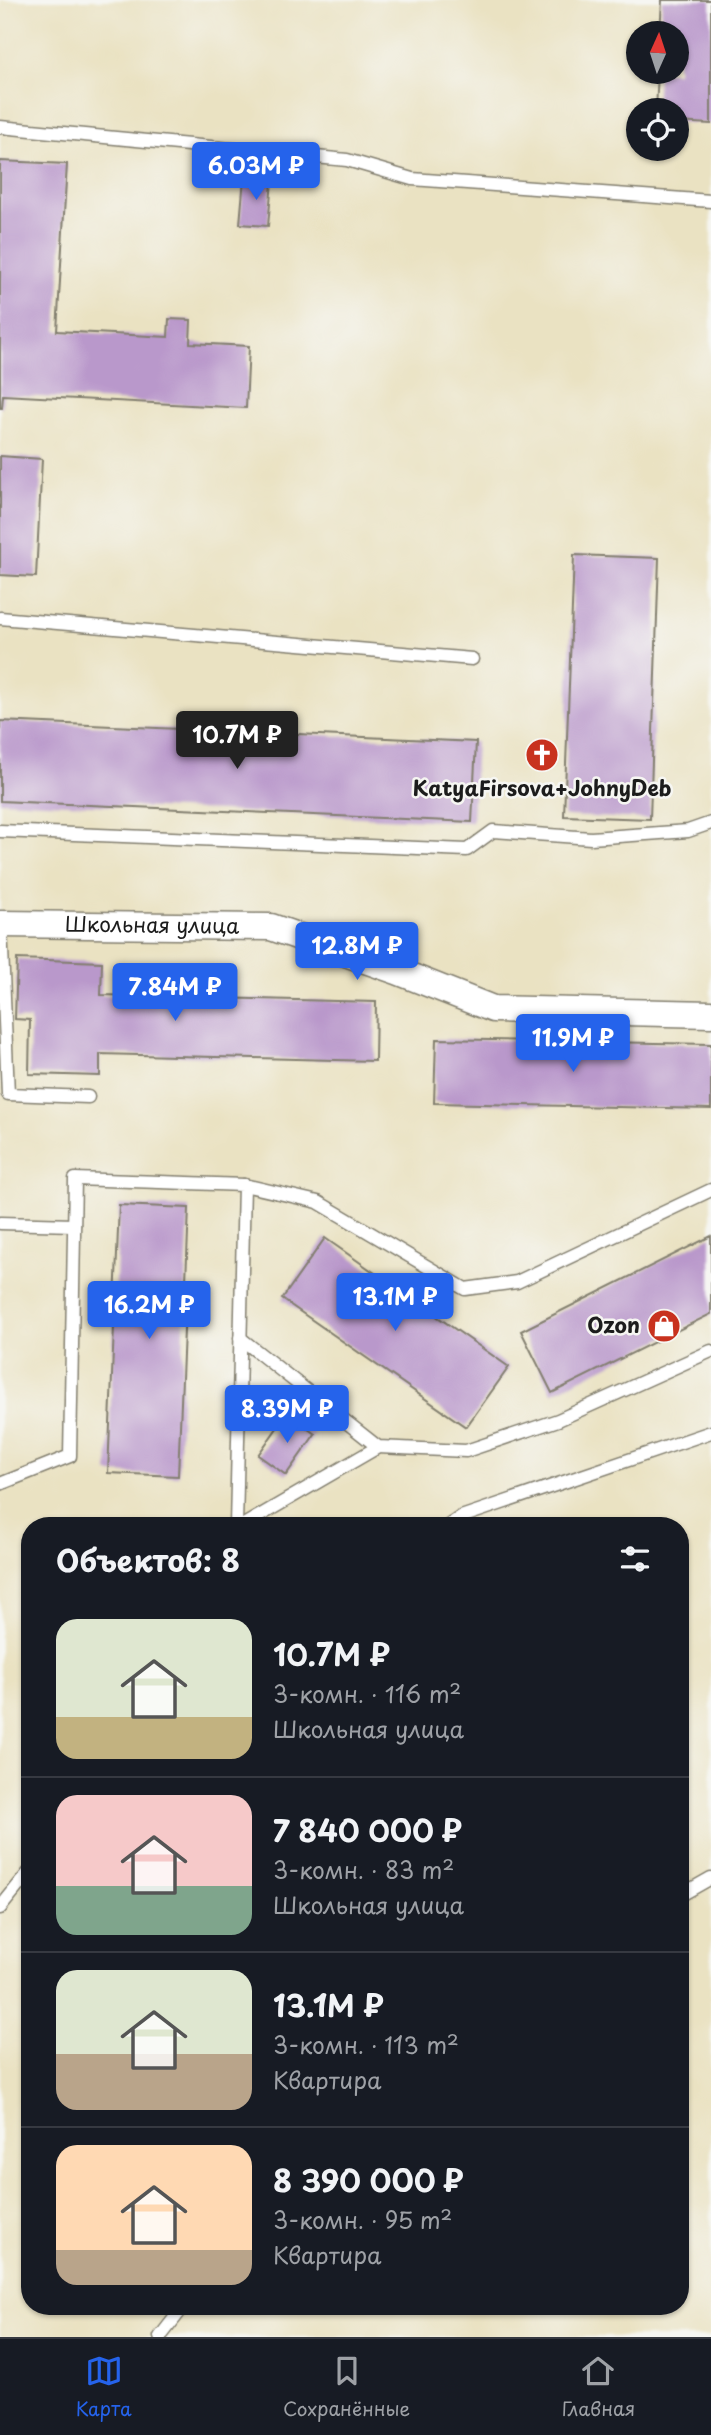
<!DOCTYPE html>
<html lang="ru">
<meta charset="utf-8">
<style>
body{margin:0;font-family:"Playpen Sans",sans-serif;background:#20242c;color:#f1f3f6;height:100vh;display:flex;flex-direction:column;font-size:26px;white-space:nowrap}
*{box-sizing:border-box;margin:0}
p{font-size:23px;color:#9ea1a6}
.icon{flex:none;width:38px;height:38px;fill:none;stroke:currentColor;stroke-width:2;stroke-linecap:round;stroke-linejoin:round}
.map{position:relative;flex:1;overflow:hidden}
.drawer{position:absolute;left:21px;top:1517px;width:668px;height:798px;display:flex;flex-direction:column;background:#171b24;border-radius:28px;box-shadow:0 2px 5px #0004}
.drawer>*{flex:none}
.needle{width:46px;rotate:3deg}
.controls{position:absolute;left:626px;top:21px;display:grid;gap:14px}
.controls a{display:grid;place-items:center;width:63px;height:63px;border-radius:50%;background:#171b24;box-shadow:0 2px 5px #0004;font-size:35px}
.price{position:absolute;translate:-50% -60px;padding:0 16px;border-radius:7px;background:#2563eb;color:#fff;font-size:23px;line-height:46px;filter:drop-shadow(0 2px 4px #0008)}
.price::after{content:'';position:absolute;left:50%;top:42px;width:21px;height:16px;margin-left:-10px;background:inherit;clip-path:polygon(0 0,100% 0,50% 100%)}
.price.current{background:#222;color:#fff}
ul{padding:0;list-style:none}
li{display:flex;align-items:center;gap:21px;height:175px;padding:0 35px}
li+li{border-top:2px solid #363941}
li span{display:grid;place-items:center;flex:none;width:196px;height:140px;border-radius:21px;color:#555}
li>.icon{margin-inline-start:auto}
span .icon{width:84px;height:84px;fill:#fffc;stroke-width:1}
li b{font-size:30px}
h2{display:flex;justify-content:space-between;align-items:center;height:84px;padding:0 35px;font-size:30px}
.tabs{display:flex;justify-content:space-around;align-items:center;height:98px;border-top:2px solid #363941;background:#171b24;font-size:19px;color:#9ea1a6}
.tabs a{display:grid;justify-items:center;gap:4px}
.tabs .current{color:#2563eb}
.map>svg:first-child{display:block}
</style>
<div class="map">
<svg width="711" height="2337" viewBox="0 0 711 2337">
<rect width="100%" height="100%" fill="#f6f6f2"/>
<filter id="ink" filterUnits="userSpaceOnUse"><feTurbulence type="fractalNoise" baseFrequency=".0143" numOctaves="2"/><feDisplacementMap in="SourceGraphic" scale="14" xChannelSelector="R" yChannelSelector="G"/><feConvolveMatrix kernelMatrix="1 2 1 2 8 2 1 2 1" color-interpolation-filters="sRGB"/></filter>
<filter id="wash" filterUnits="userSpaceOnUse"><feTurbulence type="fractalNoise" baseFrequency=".00686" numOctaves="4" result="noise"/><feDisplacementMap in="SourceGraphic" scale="28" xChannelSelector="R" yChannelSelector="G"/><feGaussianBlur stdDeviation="1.57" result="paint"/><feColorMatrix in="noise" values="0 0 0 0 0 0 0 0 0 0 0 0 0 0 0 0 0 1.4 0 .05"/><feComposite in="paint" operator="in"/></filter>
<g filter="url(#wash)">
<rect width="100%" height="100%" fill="#eae2c2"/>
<g id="blocks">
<!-- building -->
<g fill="#b998cb">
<path d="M662,0H711V124L677,122V110H656L658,72H677V33H660Z"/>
<path d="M0,161L67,164L57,331L168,337L169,319L191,320L190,343L249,346L246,408L3,395L2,408H0Z"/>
<path d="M244,178L272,181L268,226L240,224Z"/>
<path d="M0,456L42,459L36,577L0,575Z"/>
<path d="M574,555L659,558L650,819L564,816Z"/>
<path d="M0,721L476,742L472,822L0,801Z"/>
<path d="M17,959L102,962L101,995L376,1002L375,1061L100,1054V1076L29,1074L30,1020L15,1019Z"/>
<path d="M436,1039L711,1044V1109L434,1103Z"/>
<path d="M119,1205L189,1208L178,1476L108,1473Z"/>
<path d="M711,1236V1314L552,1393L521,1331Z"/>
<path d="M325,1238L509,1367L466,1427L282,1299Z"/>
<path d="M287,1414L315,1434L286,1475L258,1455Z"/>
</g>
</g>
</g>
<g filter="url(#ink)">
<use href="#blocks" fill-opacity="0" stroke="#837f6f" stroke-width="2"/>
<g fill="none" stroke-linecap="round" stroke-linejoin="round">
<defs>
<g id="lane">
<path d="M0,127L347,160L412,179L711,201"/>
<path d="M0,618L472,659"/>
<path d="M0,831L467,850L493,831L591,838L688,831L711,823"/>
<path d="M1,924L8,1094L88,1097"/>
<path d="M244,1185L318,1202L465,1289L517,1282L711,1190"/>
<path d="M0,1223L74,1225"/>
<path d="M240,1338L378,1447L466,1451L558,1420L711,1351"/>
<path d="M0,1484L70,1456L75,1179L244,1185L236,1526"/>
<path d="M242,1526L378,1447"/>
<path d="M448,1526L461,1517L711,1432"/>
<path d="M681,1895L711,1878"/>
<path d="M0,1908L30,1871"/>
<path d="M160,2337L184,2306"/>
</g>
<g id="street">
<path id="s1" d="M0,924L271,927L397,971L493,1009L711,1014"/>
</g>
</defs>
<!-- lane casing -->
<use href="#lane" stroke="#837f6f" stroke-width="15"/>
<!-- street casing -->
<use href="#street" stroke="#837f6f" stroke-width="29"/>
<!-- lane -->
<use href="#lane" stroke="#fff" stroke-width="12"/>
<!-- street -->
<use href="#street" stroke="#fff" stroke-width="26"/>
</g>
</g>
<!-- icons -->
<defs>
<symbol id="church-disc" viewBox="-11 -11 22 22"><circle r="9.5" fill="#c8321e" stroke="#f6f6f2"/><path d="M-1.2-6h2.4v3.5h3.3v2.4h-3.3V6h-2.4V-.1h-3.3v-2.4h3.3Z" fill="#fff"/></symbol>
<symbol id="shop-disc" viewBox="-11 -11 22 22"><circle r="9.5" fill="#c8321e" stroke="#f6f6f2"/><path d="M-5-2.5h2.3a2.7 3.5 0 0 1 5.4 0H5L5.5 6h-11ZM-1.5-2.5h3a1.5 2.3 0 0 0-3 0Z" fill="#fff"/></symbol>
</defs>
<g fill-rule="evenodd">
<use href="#church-disc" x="523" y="736" width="38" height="38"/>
<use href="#shop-disc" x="645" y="1307" width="38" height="38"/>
</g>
<g text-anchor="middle" stroke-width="5" stroke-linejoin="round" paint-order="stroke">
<!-- poi labels -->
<g font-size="21" font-weight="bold" fill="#1c1c1c" stroke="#f6f6f2">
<text x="542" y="796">KatyaFirsova+JohnyDeb</text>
<text x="640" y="1333" text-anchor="end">Ozon</text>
</g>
<!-- street labels -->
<g font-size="21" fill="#1c1c1c" stroke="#f6f6f2">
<text dy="7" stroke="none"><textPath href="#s1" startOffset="152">Школьная улица</textPath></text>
</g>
</g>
</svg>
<div class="controls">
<a><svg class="needle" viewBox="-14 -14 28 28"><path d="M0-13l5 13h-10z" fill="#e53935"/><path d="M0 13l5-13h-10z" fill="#9ea1a6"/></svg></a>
<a><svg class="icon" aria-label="locate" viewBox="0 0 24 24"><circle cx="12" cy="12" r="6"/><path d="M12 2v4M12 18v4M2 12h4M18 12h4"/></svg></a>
</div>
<b class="price" style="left:256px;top:202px">6.03M ₽</b>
<b class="price current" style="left:237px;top:771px">10.7M ₽</b>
<b class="price" style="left:357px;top:982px">12.8M ₽</b>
<b class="price" style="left:175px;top:1023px">7.84M ₽</b>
<b class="price" style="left:573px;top:1074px">11.9M ₽</b>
<b class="price" style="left:395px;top:1333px">13.1M ₽</b>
<b class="price" style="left:149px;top:1341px">16.2M ₽</b>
<b class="price" style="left:287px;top:1445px">8.39M ₽</b>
<section class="drawer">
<h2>Объектов: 8<svg class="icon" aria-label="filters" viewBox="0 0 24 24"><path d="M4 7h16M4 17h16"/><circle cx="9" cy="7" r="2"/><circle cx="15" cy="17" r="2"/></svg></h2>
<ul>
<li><span style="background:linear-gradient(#dfe7d0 70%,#c2b280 0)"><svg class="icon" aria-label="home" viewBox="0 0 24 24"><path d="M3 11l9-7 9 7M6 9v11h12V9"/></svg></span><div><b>10.7M ₽</b><p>3-комн. · 116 m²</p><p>Школьная улица</p></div></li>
<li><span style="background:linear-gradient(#f6c9c9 65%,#7fa58c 0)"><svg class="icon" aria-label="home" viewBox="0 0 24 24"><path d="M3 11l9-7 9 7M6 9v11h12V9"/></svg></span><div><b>7 840 000 ₽</b><p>3-комн. · 83 m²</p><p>Школьная улица</p></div></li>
<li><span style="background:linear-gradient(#dfe7d0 60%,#b9a48a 0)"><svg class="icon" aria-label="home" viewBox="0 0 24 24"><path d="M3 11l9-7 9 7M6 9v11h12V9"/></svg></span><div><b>13.1M ₽</b><p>3-комн. · 113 m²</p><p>Квартира</p></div></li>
<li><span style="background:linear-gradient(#ffd9b3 75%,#b9a48a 0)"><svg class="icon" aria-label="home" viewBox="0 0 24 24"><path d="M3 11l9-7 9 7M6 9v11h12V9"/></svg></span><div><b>8 390 000 ₽</b><p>3-комн. · 95 m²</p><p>Квартира</p></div></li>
</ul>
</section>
</div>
<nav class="tabs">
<a class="current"><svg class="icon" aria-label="map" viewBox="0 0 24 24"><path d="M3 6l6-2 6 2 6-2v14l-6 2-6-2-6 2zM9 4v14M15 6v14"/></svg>Карта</a>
<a><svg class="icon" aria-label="saved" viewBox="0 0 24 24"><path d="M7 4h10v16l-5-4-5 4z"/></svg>Сохранённые</a>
<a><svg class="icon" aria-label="home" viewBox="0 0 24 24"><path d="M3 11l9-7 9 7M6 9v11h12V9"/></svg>Главная</a>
</nav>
